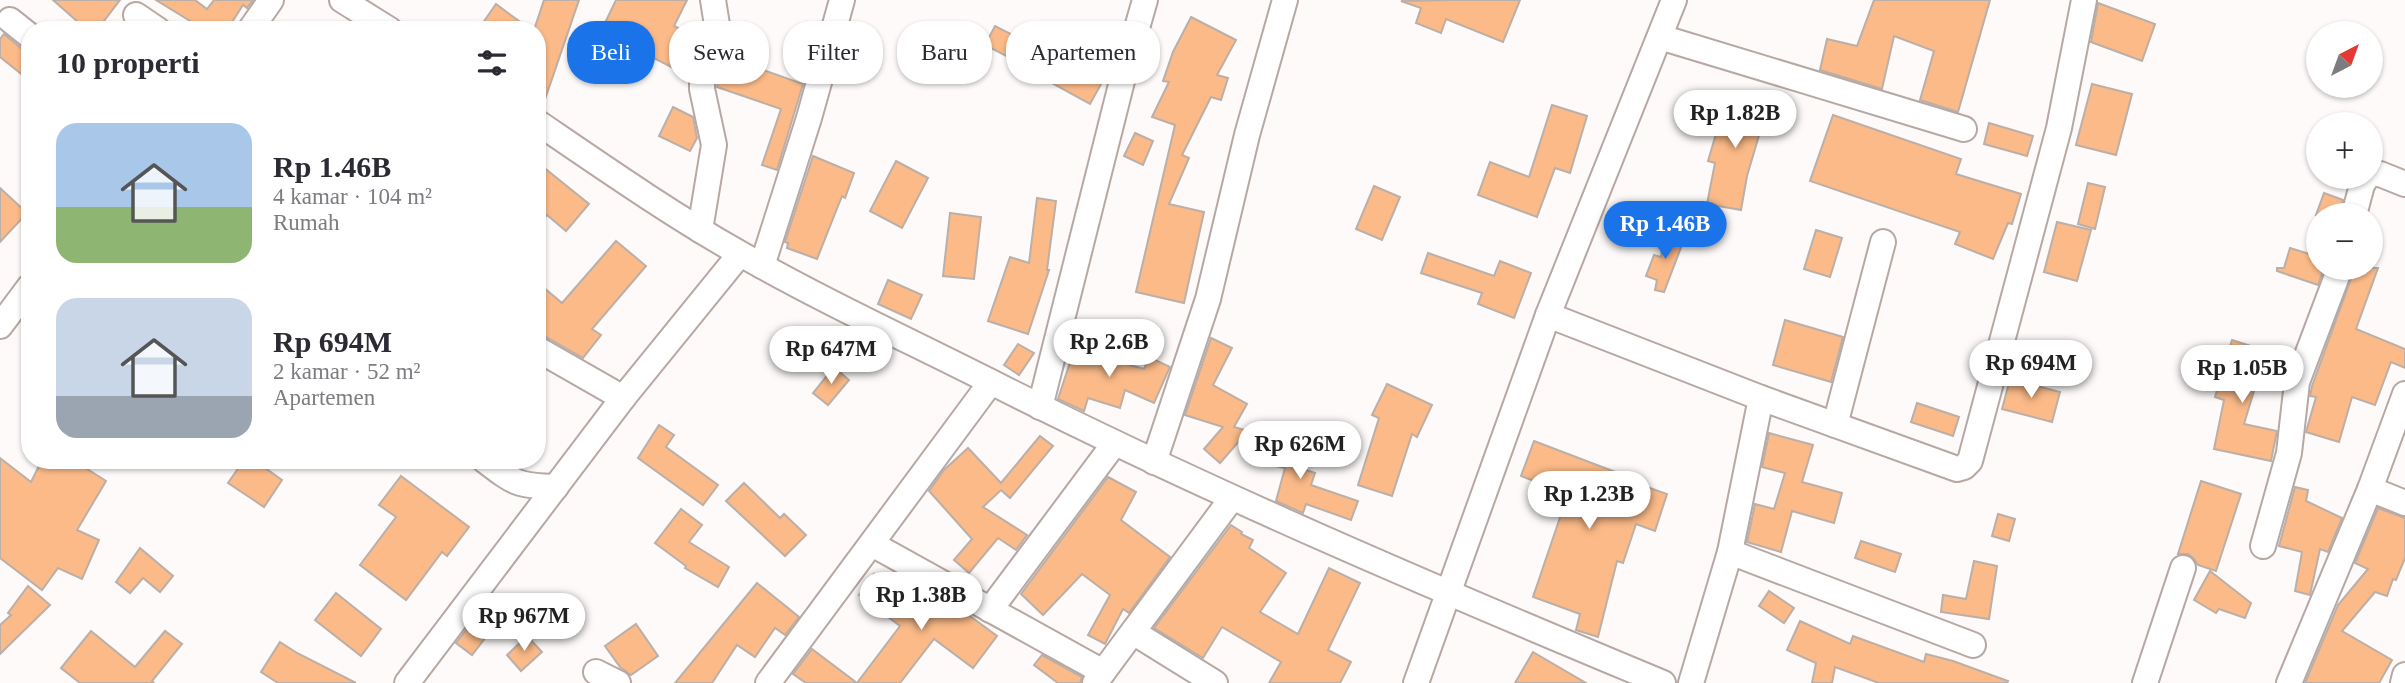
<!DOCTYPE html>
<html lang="id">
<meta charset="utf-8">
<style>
body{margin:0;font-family:Georgia,serif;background:#f2f2f3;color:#2b2b33;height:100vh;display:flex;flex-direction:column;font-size:26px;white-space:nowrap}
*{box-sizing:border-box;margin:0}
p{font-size:23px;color:#7c7c81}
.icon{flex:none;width:38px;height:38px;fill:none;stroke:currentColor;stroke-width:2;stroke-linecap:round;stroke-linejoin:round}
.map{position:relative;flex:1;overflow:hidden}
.panel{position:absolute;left:21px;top:21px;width:525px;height:448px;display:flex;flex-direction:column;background:#fff;border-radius:28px;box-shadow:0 2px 5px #0004}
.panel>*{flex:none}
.top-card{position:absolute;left:567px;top:21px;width:665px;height:63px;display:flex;gap:14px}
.needle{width:46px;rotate:41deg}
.tools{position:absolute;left:2306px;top:21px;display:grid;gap:14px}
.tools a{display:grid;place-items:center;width:77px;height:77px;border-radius:50%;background:#fff;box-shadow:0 2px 5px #0004;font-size:35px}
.price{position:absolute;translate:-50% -60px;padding:0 16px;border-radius:24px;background:#fff;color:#222;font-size:23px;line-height:46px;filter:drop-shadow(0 2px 4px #0008)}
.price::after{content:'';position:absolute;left:50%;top:42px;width:21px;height:16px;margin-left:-10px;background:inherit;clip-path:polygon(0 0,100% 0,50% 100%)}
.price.current{background:#1a73e8;color:#fff}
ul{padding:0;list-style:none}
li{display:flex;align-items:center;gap:21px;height:175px;padding:0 35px}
li span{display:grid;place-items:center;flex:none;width:196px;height:140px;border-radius:21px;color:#555}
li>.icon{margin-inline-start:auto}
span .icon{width:84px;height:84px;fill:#fffc;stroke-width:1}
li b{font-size:30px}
h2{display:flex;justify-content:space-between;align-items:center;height:84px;padding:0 35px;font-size:30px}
.pill{padding:0 24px;border-radius:28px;background:#fff;box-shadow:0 2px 5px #0004;font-size:24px;line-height:63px}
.pill.current{background:#1a73e8;color:#fff}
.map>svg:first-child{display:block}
</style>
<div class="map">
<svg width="2405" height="683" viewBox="0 0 2405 683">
<rect width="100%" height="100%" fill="#fdfaf9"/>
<!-- building -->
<g fill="#fbba88" stroke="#bbafa7" stroke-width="2">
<path d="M53,0H120L97,30H87Z"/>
<path d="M156,0H195L207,9L214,0H253L247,8L243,5L227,30H184L190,21Z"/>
<path d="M544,0H579L542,108L537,107V30H534Z"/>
<path d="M616,0H687L674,26L694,36L677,70L601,31Z"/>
<path d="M1453,0H1520L1503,42L1446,19L1441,33L1416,23L1421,8L1401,1Z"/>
<path d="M1874,0H1990L1958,112L1920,100L1934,51L1894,36L1882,89L1820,70L1827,39L1857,46Z"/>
<path d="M2098,3L2155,24L2142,61L2091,42Z"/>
<path d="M496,4L531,30H478Z"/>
<path d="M1191,17L1236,40L1217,75L1228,78L1221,100L1211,97L1182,155L1189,158L1169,204L1204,212L1184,303L1136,292L1175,125L1152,117L1169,82L1163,81L1173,52Z"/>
<path d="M1039,24L1067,35L1061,52L1105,77L1090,104L1019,65L1020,63L985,45L995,26L1029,43L1030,41L1033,42Z"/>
<path d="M4,34L21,48L30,51V81L0,57V39Z"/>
<path d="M724,56L803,84L777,170L762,165L781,109L717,87Z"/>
<path d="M2092,84L2132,94L2116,155L2076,145Z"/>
<path d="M1728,93L1768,105L1747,176L1741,210L1707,204L1715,163L1708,161Z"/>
<path d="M1552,105L1587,116L1570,173L1555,168L1537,217L1478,195L1490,162L1529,177Z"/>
<path d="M673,107L693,117L697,138L690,151L659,136Z"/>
<path d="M1833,115L1961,159L1956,174L2021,194L2012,224L2008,223L1993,259L1955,244L1960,232L1810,181Z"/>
<path d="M1989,123L2033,136L2027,156L1984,144Z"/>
<path d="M1135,133L1153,141L1143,165L1124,156Z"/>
<path d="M813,156L854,173L845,198L842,196L817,259L787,248L788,243L785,242Z"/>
<path d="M896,161L928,178L902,228L870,211Z"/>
<path d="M537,162L589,204L566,231L547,215L537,227Z"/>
<path d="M2088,183L2105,187L2095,229L2078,224Z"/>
<path d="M1374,186L1400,197L1382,240L1356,229Z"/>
<path d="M0,188L27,213L0,242Z"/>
<path d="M2324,193L2343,200L2340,215H2316Z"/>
<path d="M1037,198L1056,201L1047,270H1049L1028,334L988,321L1010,257L1029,263Z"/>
<path d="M950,213L981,217L974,279L943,276Z"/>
<path d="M2057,222L2091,230L2077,281L2044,272Z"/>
<path d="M1816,230L1842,238L1830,277L1804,269Z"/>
<path d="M1665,233L1685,237L1664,292L1655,290L1657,280L1646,276L1654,255L1661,257Z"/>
<path d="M616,241L646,266L592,329L601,335L583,358L546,337L537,334V282L562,303Z"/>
<path d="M2290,248L2319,257V268H2324L2318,285L2277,271V268H2284Z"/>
<path d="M1428,253L1494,276L1500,261L1531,273L1514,318L1478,304L1482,293L1421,273Z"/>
<path d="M2355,268H2378L2356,329L2405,349V368L2391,362L2375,405L2352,397L2339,442L2306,432L2316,397L2310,396L2312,386Z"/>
<path d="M888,280L922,295L911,319L878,304Z"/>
<path d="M1785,320L1843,337L1831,382L1773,365Z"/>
<path d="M1211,338L1232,348L1213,385L1247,404L1234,427L1248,431L1220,463L1204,449L1223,427L1185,415Z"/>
<path d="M2232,340L2266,351L2244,424L2277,431L2271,461L2214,449L2224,400L2215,397Z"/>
<path d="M1018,344L1034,353L1019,375L1004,365Z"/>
<path d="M1076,344L1103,353L1101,357L1144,369L1149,357L1170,367L1154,403L1125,390L1120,408L1088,398L1084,411L1058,399Z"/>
<path d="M834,367L849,380L828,405L813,393Z"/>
<path d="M2010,379L2060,392L2052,422L2002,409Z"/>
<path d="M1387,384L1432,405L1417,437L1412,434L1392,496L1358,485L1379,418L1372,415Z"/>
<path d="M1917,403L1959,417L1953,436L1911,422Z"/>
<path d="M659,425L674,435L666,447L718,485L703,505L638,458Z"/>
<path d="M1769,433L1813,445L1802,482L1842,493L1834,523L1792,511L1781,552L1747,542L1755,504L1774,509L1785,473L1762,467Z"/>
<path d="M1260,434L1294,443L1290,465L1315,473L1311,485L1358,501L1351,520L1306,504L1303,513L1276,501L1285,468L1253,461Z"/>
<path d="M1040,436L1053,446L1010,498L1001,490L983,507L1027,535L1016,550L998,538L969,573L954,560L972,539L929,491L944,470L968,448L1001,483Z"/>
<path d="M1534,441L1634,479L1633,482L1667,494L1655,531L1636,524L1623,563L1617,561L1598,637L1576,630L1580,614L1533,597L1568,494L1521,476Z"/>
<path d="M0,458L31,482L42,460H73L106,481L77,530L99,540L82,579L58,568L42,590L0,558Z"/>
<path d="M244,460H254L282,480L264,507L228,483Z"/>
<path d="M401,476L469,527L447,556L442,552L406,600L360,565L396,517L379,505Z"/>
<path d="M1108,477L1136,492L1121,520L1170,557L1129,613L1123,609L1105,644L1088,635L1110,595L1082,574L1043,615L1021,594Z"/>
<path d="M2201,481L2241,494L2216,571L2198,565L2194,559L2188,554H2178Z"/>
<path d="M744,483L780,518L784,514L806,535L785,556L726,501Z"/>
<path d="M2295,487L2308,490L2306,501L2342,518L2328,552L2320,549L2310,595L2295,591L2302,552L2279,546Z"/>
<path d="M2378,508L2405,518V558L2396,580L2393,579L2387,596L2375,592L2342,631L2392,660L2379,683H2305L2338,605L2368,569L2355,563Z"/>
<path d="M681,509L702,525L689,542L729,567L718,587L685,568L686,566L655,543Z"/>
<path d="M1998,514L2015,519L2009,541L1992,536Z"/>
<path d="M1231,525L1242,532L1241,534L1253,540L1249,548L1286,573L1260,612L1298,634L1329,568L1360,583L1328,650L1351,662L1340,683H1269L1281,662L1222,627L1203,658L1154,628Z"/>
<path d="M1861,541L1901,554L1895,572L1855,558Z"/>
<path d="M140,548L173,576L160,592L143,578L130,593L116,582Z"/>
<path d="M1974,561L1997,566L1989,619L1941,612L1943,595L1966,599Z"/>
<path d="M2210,571L2251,603L2245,618L2219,609L2216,613L2194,600Z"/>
<path d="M874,574L916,605L927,591L966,613L997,636L973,668L934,639L900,683H857L900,626L859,595Z"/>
<path d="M757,583L799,617L785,635L775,628L755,657L737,645L712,683H675Z"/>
<path d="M28,586L50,605L0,654V625L11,615L8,613Z"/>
<path d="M1769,591L1794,608L1784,623L1759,606Z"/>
<path d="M336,593L381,629L361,656L315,620Z"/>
<path d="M477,616L493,628L472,655L456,643Z"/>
<path d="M1800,621L1850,644L1853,636L1924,662L1926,654L1953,661L2008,681L2007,683H1879L1835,667L1832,683H1812L1816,663L1787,650Z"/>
<path d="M636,624L658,656L631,675L620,667L605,646Z"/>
<path d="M91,631L135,667L165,631L182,644L152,681L154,683H80L61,668Z"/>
<path d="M527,636L542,652L521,671L507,655Z"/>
<path d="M280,642L297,653L356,683H278L261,672Z"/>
<path d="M812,649L857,683H806L793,674Z"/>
<path d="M1533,652L1586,683H1515Z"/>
<path d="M1042,655L1082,677L1080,683H1058L1034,665Z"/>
</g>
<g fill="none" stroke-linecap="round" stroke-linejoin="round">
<defs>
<g id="minor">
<path d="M342,0L390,30"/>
<path d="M136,15L158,30"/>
<path d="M10,20L30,36"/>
<path d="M250,30L271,0"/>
<path d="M1660,37L1964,129"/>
<path d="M537,122C603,167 669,213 739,253C821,300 908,340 993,383C1211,493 1437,589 1663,683"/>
<path d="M2371,174H2380L2405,184"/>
<path d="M2354,215L2362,185L2367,177"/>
<path d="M700,230L714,145L702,89V78L717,25L713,0"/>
<path d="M762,266L809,118L842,0"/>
<path d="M1548,315L1761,398L1957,469L1964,467L1970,461L2059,128L2084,0"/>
<path d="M0,326L30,286"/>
<path d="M539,350L623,398"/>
<path d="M1040,407L1123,77L1145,0"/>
<path d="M1835,425L1883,242"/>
<path d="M484,460C514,483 517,486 556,487"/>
<path d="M1154,462L1208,299L1247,135L1285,0"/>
<path d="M2370,489L2405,503"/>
<path d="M872,544L1103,672"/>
<path d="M2263,546L2289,453L2297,382L2340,268"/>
<path d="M1730,552L1973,645"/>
<path d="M990,610L1114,444"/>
<path d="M1133,632L1215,683"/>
<path d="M596,672L618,683"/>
<path d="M407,683L623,398L740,254"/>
<path d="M768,683L991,382"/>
<path d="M1095,683L1232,498"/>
<path d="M1416,683L1548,315L1674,0"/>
<path d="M1691,683L1730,552L1761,398"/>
<path d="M2145,683L2183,568"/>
<path d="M2289,683L2370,489L2405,394"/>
<path d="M2403,683L2405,675"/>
</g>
</defs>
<!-- minor casing -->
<use href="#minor" stroke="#b7a8a4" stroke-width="28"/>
<!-- minor -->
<use href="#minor" stroke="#fff" stroke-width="24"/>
</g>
</svg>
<div class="tools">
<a><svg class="needle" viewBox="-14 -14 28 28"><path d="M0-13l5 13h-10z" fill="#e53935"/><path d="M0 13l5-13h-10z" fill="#7c7c81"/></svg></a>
<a>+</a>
<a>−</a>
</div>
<b class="price" style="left:1735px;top:150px">Rp 1.82B</b>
<b class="price current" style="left:1665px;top:261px">Rp 1.46B</b>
<b class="price" style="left:1109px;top:379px">Rp 2.6B</b>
<b class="price" style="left:831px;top:386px">Rp 647M</b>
<b class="price" style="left:2031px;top:400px">Rp 694M</b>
<b class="price" style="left:2242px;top:405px">Rp 1.05B</b>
<b class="price" style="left:1300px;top:481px">Rp 626M</b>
<b class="price" style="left:1589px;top:531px">Rp 1.23B</b>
<b class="price" style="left:921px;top:632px">Rp 1.38B</b>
<b class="price" style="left:524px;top:653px">Rp 967M</b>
<div class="top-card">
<a class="pill current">Beli</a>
<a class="pill">Sewa</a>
<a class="pill">Filter</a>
<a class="pill">Baru</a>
<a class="pill">Apartemen</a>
</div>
<section class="panel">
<h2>10 properti<svg class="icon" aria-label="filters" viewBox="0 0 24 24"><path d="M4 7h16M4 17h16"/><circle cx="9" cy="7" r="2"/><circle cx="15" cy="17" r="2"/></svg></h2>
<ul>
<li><span style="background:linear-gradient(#a9c7e8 60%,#8fb573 0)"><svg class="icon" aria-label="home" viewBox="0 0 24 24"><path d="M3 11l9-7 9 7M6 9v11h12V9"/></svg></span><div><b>Rp 1.46B</b><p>4 kamar · 104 m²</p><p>Rumah</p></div></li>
<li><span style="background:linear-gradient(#c9d6e8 70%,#9aa5b1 0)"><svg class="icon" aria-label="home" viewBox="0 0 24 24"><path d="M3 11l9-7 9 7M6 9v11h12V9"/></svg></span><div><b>Rp 694M</b><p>2 kamar · 52 m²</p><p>Apartemen</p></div></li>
</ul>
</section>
</div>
